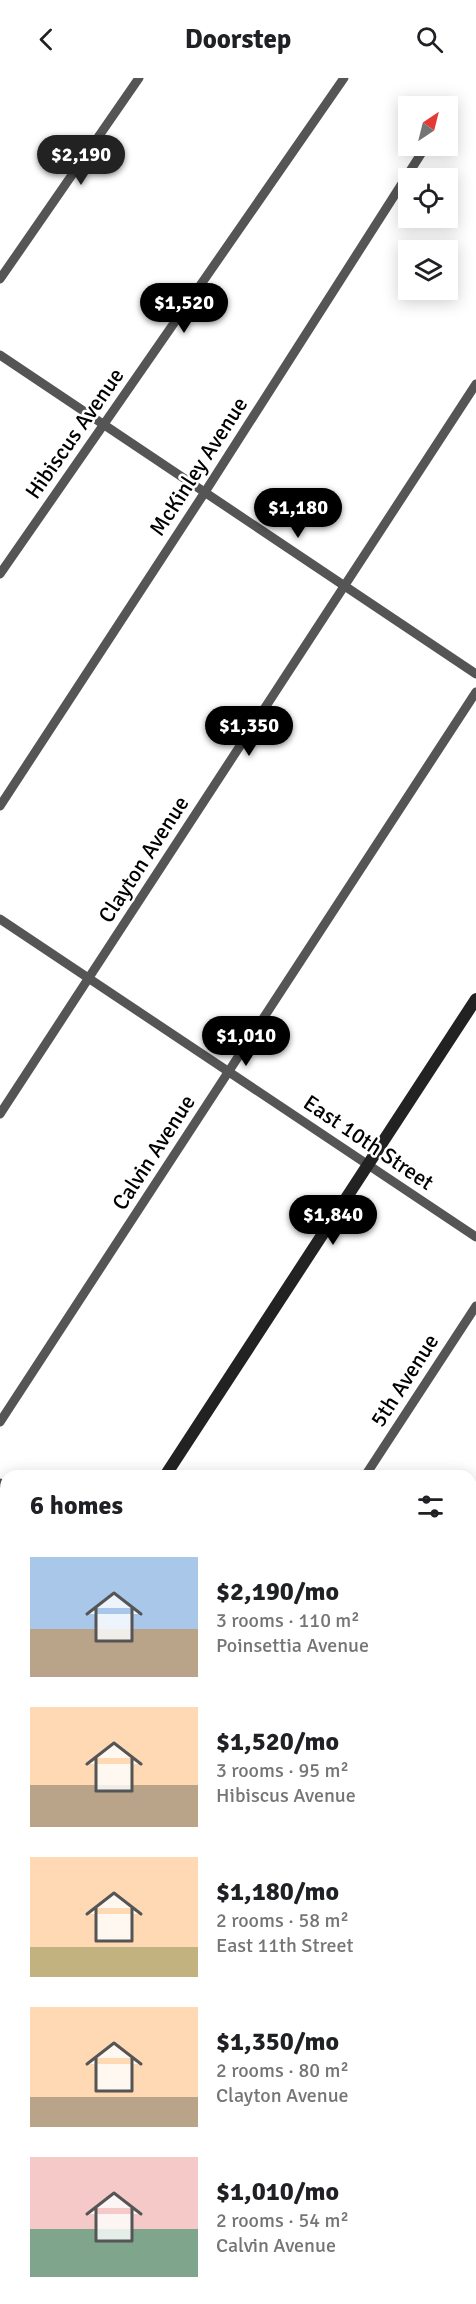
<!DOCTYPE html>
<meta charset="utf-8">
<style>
body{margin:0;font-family:Signika,sans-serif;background:#f2f2f2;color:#202124;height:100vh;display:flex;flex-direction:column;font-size:22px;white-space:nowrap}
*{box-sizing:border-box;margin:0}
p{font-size:20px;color:#757577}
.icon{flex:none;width:33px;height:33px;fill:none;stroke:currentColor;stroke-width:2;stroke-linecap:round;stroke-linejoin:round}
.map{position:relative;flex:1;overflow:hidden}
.sheet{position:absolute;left:0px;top:1392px;width:477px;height:834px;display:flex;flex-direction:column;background:#fff;border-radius:18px 18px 0 0;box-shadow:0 3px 15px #0003}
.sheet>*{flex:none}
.needle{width:39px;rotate:35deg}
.fabs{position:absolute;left:398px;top:18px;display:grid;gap:12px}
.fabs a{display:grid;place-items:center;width:60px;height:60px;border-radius:0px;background:#fff;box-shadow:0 3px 15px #0003;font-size:30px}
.price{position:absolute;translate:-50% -51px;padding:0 14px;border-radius:21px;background:#000;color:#fff;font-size:20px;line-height:39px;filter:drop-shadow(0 2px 3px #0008)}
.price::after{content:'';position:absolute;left:50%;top:36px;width:18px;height:14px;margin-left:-9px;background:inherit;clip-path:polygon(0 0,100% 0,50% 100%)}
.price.selected{background:#222;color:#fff}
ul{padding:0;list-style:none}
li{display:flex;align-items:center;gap:18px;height:150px;padding:0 30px}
li span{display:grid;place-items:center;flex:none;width:168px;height:120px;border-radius:0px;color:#555}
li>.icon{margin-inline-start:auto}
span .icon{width:72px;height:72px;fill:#fffc;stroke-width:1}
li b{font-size:26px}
h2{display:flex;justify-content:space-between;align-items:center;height:72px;padding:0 30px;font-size:26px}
header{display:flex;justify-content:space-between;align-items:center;height:78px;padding:0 30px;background:#fff;font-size:27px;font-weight:700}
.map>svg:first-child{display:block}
</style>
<header><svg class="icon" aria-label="back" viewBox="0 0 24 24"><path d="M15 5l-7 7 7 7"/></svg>Doorstep<svg class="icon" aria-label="search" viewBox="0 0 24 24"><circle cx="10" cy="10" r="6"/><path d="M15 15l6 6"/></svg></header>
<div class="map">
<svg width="476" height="2226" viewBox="0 0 476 2226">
<defs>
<pattern id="forest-firs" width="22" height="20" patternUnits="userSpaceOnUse" patternTransform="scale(1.5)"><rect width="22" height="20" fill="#dcdcdc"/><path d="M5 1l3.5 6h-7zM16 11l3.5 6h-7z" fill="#bbb"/></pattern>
</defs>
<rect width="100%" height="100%" fill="#fff"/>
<!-- forest -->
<g fill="url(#forest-firs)">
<path d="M476,1555V1694L471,1687V1560Z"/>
<path d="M476,1971V2226H432L429,2220H471V1981Z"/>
</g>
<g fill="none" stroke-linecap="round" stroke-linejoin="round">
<!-- canal -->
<g stroke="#a3a3a3" stroke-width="8">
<path d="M0,1998L6,2002"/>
<path d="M331,2220L340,2226"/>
</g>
<!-- street -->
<g stroke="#555" stroke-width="9">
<path d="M0,201L139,0"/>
<path d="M0,277L476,596"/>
<path d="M0,496L344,0"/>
<path d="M0,728L205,414L426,68"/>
<path d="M0,841L476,1159"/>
<path d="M0,1036L476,306"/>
<path d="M0,1344L476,614"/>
<path d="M365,1398L476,1228"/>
<path d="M0,1405L6,1409"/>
<path d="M471,1545L476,1537"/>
<path d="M471,1719L476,1722"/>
<path d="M471,1852L476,1844"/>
<path d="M0,1958L6,1949"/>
<path d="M0,1967L6,1971"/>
<path d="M471,2159L476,2151"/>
<path d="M378,2220L387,2226"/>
<path d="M20,2226L24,2220"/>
<path d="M225,2226L229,2220"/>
<path d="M427,2226L431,2220"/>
</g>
<!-- secondary -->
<g stroke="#222" stroke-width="12">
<path d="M165,1398L476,921"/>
<path d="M0,1651L6,1642"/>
</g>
</g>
<g text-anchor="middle" stroke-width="5" stroke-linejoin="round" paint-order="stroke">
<!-- street labels -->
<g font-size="22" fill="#000" stroke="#fff">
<text transform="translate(74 355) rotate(-55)" y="8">Hibiscus Avenue</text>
<text transform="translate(198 388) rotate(-57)" y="8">McKinley Avenue</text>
<text transform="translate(143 781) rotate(-57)" y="8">Clayton Avenue</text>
<text transform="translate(369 1064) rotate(34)" y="8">East 10th Street</text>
<text transform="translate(153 1074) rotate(-57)" y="8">Calvin Avenue</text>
<text transform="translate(404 1302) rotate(-57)" y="8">5th Avenue</text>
</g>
</g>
</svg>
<div class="fabs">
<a><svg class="needle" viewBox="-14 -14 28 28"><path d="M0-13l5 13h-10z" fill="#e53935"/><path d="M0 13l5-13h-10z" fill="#757577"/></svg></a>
<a><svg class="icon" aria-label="locate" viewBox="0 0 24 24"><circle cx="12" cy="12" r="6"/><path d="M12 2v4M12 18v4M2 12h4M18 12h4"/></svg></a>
<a><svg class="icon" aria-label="layers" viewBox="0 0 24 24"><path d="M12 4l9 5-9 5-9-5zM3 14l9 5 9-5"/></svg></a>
</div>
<b class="price selected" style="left:81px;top:108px">$2,190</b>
<b class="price" style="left:184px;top:256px">$1,520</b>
<b class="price" style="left:298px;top:461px">$1,180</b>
<b class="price" style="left:249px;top:679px">$1,350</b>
<b class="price" style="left:246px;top:989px">$1,010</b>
<b class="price" style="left:333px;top:1168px">$1,840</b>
<section class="sheet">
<h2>6 homes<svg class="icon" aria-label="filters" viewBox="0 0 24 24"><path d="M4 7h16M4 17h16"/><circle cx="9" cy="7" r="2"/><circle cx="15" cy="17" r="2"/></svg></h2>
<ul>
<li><span style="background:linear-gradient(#a9c7e8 60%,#b9a48a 0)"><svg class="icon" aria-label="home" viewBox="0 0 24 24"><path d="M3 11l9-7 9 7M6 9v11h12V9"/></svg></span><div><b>$2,190/mo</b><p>3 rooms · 110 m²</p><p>Poinsettia Avenue</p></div></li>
<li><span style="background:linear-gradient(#ffd9b3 65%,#b9a48a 0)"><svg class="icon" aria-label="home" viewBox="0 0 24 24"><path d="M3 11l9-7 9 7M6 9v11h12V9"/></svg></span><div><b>$1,520/mo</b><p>3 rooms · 95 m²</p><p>Hibiscus Avenue</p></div></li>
<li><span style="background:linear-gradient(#ffd9b3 75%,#c2b280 0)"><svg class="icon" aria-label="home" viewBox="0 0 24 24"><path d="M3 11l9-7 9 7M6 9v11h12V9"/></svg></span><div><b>$1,180/mo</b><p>2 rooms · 58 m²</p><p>East 11th Street</p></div></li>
<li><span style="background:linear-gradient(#ffd9b3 75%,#b9a48a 0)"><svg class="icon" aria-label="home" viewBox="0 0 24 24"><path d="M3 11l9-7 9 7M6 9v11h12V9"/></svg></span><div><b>$1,350/mo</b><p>2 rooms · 80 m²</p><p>Clayton Avenue</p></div></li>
<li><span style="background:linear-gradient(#f6c9c9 60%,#7fa58c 0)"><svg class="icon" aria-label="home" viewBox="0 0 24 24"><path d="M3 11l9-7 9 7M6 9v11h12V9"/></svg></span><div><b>$1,010/mo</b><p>2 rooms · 54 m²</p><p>Calvin Avenue</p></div></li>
</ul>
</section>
</div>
